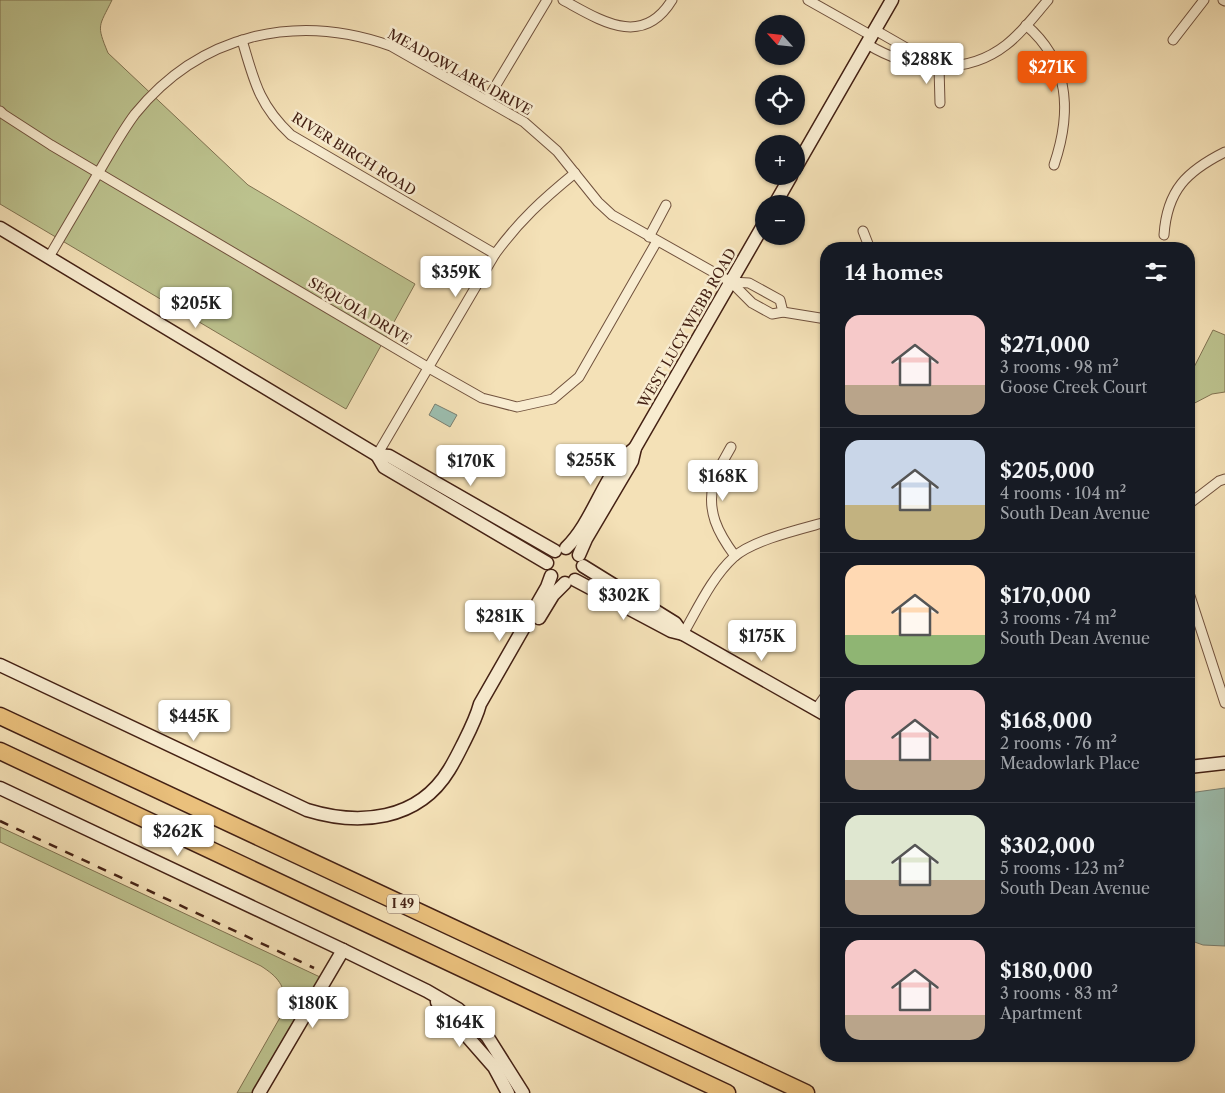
<!DOCTYPE html>
<meta charset="utf-8">
<style>
body{margin:0;font-family:"Libre Caslon Text",serif;background:#242831;color:#f1f3f6;height:100vh;display:flex;flex-direction:column;font-size:19px;white-space:nowrap}
*{box-sizing:border-box;margin:0}
p{font-size:16px;color:#9ea1a6}
.icon{flex:none;width:28px;height:28px;fill:none;stroke:currentColor;stroke-width:2;stroke-linecap:round;stroke-linejoin:round}
.map{position:relative;flex:1;overflow:hidden}
.sheet{position:absolute;left:820px;top:242px;width:375px;height:820px;display:flex;flex-direction:column;background:#171b24;border-radius:20px;box-shadow:0 1px 4px #0004}
.sheet>*{flex:none}
.needle{width:32px;rotate:297deg}
.controls{position:absolute;left:755px;top:15px;display:grid;gap:10px}
.controls a{display:grid;place-items:center;width:50px;height:50px;border-radius:50%;background:#171b24;box-shadow:0 1px 4px #0004;font-size:25px}
.price{position:absolute;translate:-50% -42px;padding:0 11px;border-radius:5px;background:#fff;color:#222;font-size:16px;line-height:32px;filter:drop-shadow(0 1px 2px #0008)}
.price::after{content:'';position:absolute;left:50%;top:30px;width:15px;height:11px;margin-left:-8px;background:inherit;clip-path:polygon(0 0,100% 0,50% 100%)}
.price.selected{background:#ea580c;color:#fff}
ul{padding:0;list-style:none}
li{display:flex;align-items:center;gap:15px;height:125px;padding:0 25px}
li+li{border-top:1px solid #363941}
li span{display:grid;place-items:center;flex:none;width:140px;height:100px;border-radius:15px;color:#555}
li>.icon{margin-inline-start:auto}
span .icon{width:60px;height:60px;fill:#fffc;stroke-width:1}
li b{font-size:21px}
h2{display:flex;justify-content:space-between;align-items:center;height:60px;padding:0 25px;font-size:21px}
.map>svg:first-child{display:block}
</style>
<div class="map">
<svg width="1225" height="1093" viewBox="0 0 1225 1093">
<rect width="100%" height="100%" fill="#f4e1b7"/>
<filter id="stains"><feTurbulence type="fractalNoise" baseFrequency=".004" numOctaves="4"/><feColorMatrix values="0 0 0 0 .2 0 0 0 0 .09 0 0 0 0 .02 0 0 0 .5 -.17"/></filter>
<radialGradient id="worn" r=".72"><stop offset=".6" stop-color="#630" stop-opacity="0"/><stop offset="1" stop-color="#630" stop-opacity=".3"/></radialGradient>
<!-- green -->
<g fill="#bcc28e" stroke="#807251">
<path d="M0,0H112C99,27 96,24 108,53L248,185L415,284L346,409L0,204Z"/>
<path d="M1213,330L1225,335V392L1212,394L1189,406V377Z"/>
<path d="M0,827L320,977L252,1093H237L286,1007C285,985 278,977 261,966L0,842Z"/>
</g>
<!-- water -->
<g fill="#9cbeaf" stroke="#797f71">
<path d="M435,404L457,415L450,427L429,415Z"/>
<path d="M1225,788V946L1203,945L1189,940V793Z"/>
</g>
<g fill="none" stroke-linecap="round" stroke-linejoin="round">
<defs>
<g id="street">
<path d="M563,0C600,20 642,49 672,0"/>
<path d="M808,0L872,36"/>
<path d="M1223,0L1225,1"/>
<path d="M1026,25C1070,63 1072,112 1054,165"/>
<path d="M875,30L936,65"/>
<path d="M242,40C254,81 259,105 291,135L495,254"/>
<path d="M1173,40L1204,0"/>
<path d="M867,44C909,70 965,77 1006,45C1022,33 1035,15 1048,0"/>
<path d="M939,67L940,103"/>
<path d="M487,100L547,0"/>
<path d="M0,111L3,114L51,145L429,368L482,398L517,407L553,399L579,377L657,241"/>
<path d="M863,231L870,249"/>
<path d="M1164,235C1167,190 1187,171 1225,152"/>
<path d="M649,237L666,205"/>
<path d="M49,257C67,226 85,196 103,165C113,148 123,130 135,114C200,34 296,12 391,46L524,122L557,151L598,202L612,215L731,282L752,303L772,314L783,312L826,319"/>
<path d="M731,282L749,283L780,300L783,312"/>
<path d="M731,447C725,458 717,470 714,481C706,511 718,533 735,556"/>
<path d="M377,455L495,254C520,220 542,200 575,173"/>
<path d="M1189,504L1219,481L1225,479"/>
<path d="M1189,593L1225,703"/>
<path d="M683,634C698,608 712,577 734,557C753,540 801,529 826,522"/>
<path d="M816,709L826,695"/>
</g>
<g id="secondary">
<path d="M796,167L892,0"/>
<path d="M775,204L791,176"/>
<path d="M0,228L377,455L389,456L555,551"/>
<path d="M377,455L384,467L547,563"/>
<path d="M566,548C595,520 604,471 635,448"/>
<path d="M579,555L586,539L632,461L635,448L764,224"/>
<path d="M583,566L675,623L683,634"/>
<path d="M575,580L671,631L683,634L826,715"/>
<path d="M539,618L553,595L565,583"/>
<path d="M0,665L307,810C359,826 418,821 449,770C454,762 458,754 462,746C469,732 476,719 480,704L547,587L551,576"/>
<path d="M1189,767L1225,763"/>
<path d="M0,788L343,950L427,991L458,1009L487,1036L523,1093"/>
<path d="M437,1002L494,1067L508,1093"/>
<path d="M259,1093L343,950"/>
</g>
<g id="highway">
<path d="M0,716L806,1093"/>
<path d="M0,751L727,1093"/>
</g>
</defs>
<!-- street casing -->
<use href="#street" stroke="#70513d" stroke-width="11"/>
<!-- secondary casing -->
<use href="#secondary" stroke="#442114" stroke-width="15"/>
<!-- highway casing -->
<use href="#highway" stroke="#442114" stroke-width="19"/>
<!-- street -->
<use href="#street" stroke="#f8ecd0" stroke-width="9"/>
<!-- secondary -->
<use href="#secondary" stroke="#f8ecd0" stroke-width="12"/>
<!-- highway -->
<use href="#highway" stroke="#eac07c" stroke-width="16"/>
<!-- rail -->
<path stroke="#442114" stroke-width="2.5" stroke-dasharray="9 9" stroke-linecap="butt" d="M0,821L314,968"/>
</g>
<g text-anchor="middle" stroke-width="5" stroke-linejoin="round" paint-order="stroke">
<!-- shield labels -->
<rect fill="#f8ecd0" stroke="#7a5e4c" stroke-width="1" x="387" y="894.5" width="32" height="19" rx="4"/>
<g font-size="12" font-weight="bold" fill="#442114">
<text x="403" y="908">I 49</text>
</g>
<!-- street labels -->
<g font-size="14" fill="#442114" stroke="#f8ecd0">
<text transform="translate(460 72) rotate(29)" y="5">MEADOWLARK DRIVE</text>
<text transform="translate(354 154) rotate(32)" y="5">RIVER BIRCH ROAD</text>
<text transform="translate(360 311) rotate(31)" y="5">SEQUOIA DRIVE</text>
<text transform="translate(687 328) rotate(-60)" y="5">WEST LUCY WEBB ROAD</text>
</g>
</g>
<rect width="100%" height="100%" filter="url(#stains)"/>
<rect width="100%" height="100%" fill="url(#worn)"/>
</svg>
<div class="controls">
<a><svg class="needle" viewBox="-14 -14 28 28"><path d="M0-13l5 13h-10z" fill="#e53935"/><path d="M0 13l5-13h-10z" fill="#9ea1a6"/></svg></a>
<a><svg class="icon" aria-label="locate" viewBox="0 0 24 24"><circle cx="12" cy="12" r="6"/><path d="M12 2v4M12 18v4M2 12h4M18 12h4"/></svg></a>
<a>+</a>
<a>−</a>
</div>
<b class="price" style="left:927px;top:85px">$288K</b>
<b class="price selected" style="left:1052px;top:93px">$271K</b>
<b class="price" style="left:456px;top:298px">$359K</b>
<b class="price" style="left:196px;top:329px">$205K</b>
<b class="price" style="left:591px;top:486px">$255K</b>
<b class="price" style="left:471px;top:487px">$170K</b>
<b class="price" style="left:723px;top:502px">$168K</b>
<b class="price" style="left:624px;top:621px">$302K</b>
<b class="price" style="left:500px;top:642px">$281K</b>
<b class="price" style="left:762px;top:662px">$175K</b>
<b class="price" style="left:194px;top:742px">$445K</b>
<b class="price" style="left:178px;top:857px">$262K</b>
<b class="price" style="left:313px;top:1029px">$180K</b>
<b class="price" style="left:460px;top:1048px">$164K</b>
<section class="sheet">
<h2>14 homes<svg class="icon" aria-label="filters" viewBox="0 0 24 24"><path d="M4 7h16M4 17h16"/><circle cx="9" cy="7" r="2"/><circle cx="15" cy="17" r="2"/></svg></h2>
<ul>
<li><span style="background:linear-gradient(#f6c9c9 70%,#b9a48a 0)"><svg class="icon" aria-label="home" viewBox="0 0 24 24"><path d="M3 11l9-7 9 7M6 9v11h12V9"/></svg></span><div><b>$271,000</b><p>3 rooms · 98 m²</p><p>Goose Creek Court</p></div></li>
<li><span style="background:linear-gradient(#c9d6e8 65%,#c2b280 0)"><svg class="icon" aria-label="home" viewBox="0 0 24 24"><path d="M3 11l9-7 9 7M6 9v11h12V9"/></svg></span><div><b>$205,000</b><p>4 rooms · 104 m²</p><p>South Dean Avenue</p></div></li>
<li><span style="background:linear-gradient(#ffd9b3 70%,#8fb573 0)"><svg class="icon" aria-label="home" viewBox="0 0 24 24"><path d="M3 11l9-7 9 7M6 9v11h12V9"/></svg></span><div><b>$170,000</b><p>3 rooms · 74 m²</p><p>South Dean Avenue</p></div></li>
<li><span style="background:linear-gradient(#f6c9c9 70%,#b9a48a 0)"><svg class="icon" aria-label="home" viewBox="0 0 24 24"><path d="M3 11l9-7 9 7M6 9v11h12V9"/></svg></span><div><b>$168,000</b><p>2 rooms · 76 m²</p><p>Meadowlark Place</p></div></li>
<li><span style="background:linear-gradient(#dfe7d0 65%,#b9a48a 0)"><svg class="icon" aria-label="home" viewBox="0 0 24 24"><path d="M3 11l9-7 9 7M6 9v11h12V9"/></svg></span><div><b>$302,000</b><p>5 rooms · 123 m²</p><p>South Dean Avenue</p></div></li>
<li><span style="background:linear-gradient(#f6c9c9 75%,#b9a48a 0)"><svg class="icon" aria-label="home" viewBox="0 0 24 24"><path d="M3 11l9-7 9 7M6 9v11h12V9"/></svg></span><div><b>$180,000</b><p>3 rooms · 83 m²</p><p>Apartment</p></div></li>
</ul>
</section>
</div>
